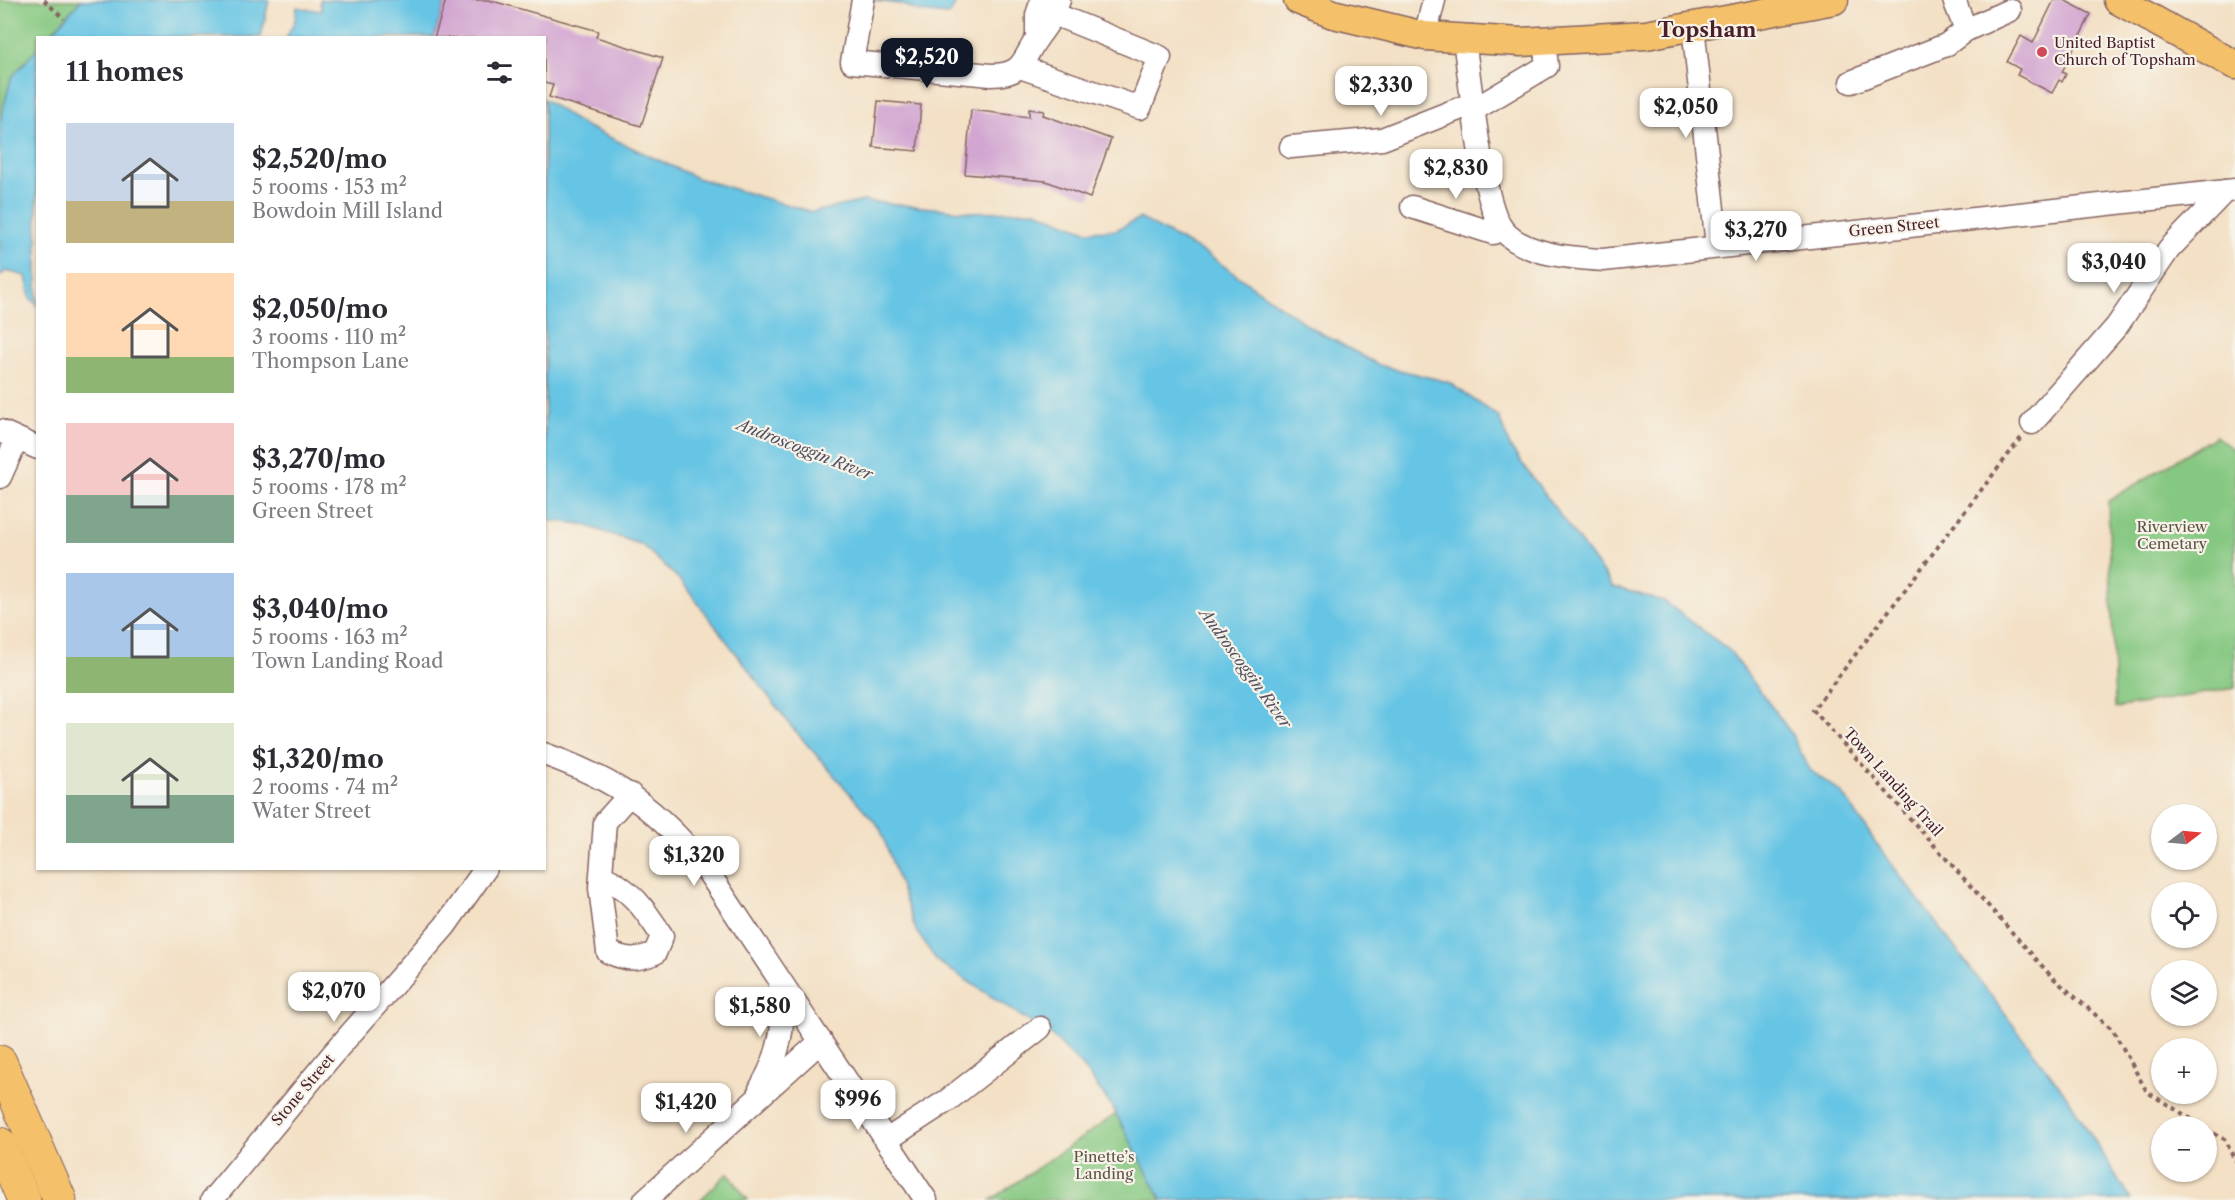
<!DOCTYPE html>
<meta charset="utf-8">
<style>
body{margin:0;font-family:"Libre Caslon Text",serif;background:#f7f7f7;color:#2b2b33;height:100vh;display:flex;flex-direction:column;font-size:22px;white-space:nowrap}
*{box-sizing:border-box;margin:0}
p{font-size:20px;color:#7c7c81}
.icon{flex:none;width:33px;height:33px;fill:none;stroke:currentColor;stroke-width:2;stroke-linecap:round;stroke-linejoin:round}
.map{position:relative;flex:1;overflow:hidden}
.drawer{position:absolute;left:36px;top:36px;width:510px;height:834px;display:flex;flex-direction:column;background:#fff;border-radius:0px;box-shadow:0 2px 4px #0004}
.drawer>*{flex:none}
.needle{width:39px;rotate:74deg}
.controls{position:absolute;left:2151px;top:804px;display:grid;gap:12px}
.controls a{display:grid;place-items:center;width:66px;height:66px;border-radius:50%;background:#fff;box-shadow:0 2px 4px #0004;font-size:30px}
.price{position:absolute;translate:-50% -51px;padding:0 14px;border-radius:12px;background:#fff;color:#222;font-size:20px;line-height:39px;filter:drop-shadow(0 2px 3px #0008)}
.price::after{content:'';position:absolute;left:50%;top:36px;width:18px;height:14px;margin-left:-9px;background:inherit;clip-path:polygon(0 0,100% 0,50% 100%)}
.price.current{background:#111827;color:#fff}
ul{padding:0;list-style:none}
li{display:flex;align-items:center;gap:18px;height:150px;padding:0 30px}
li span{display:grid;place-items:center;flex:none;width:168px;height:120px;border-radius:0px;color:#555}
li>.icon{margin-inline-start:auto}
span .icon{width:72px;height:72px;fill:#fffc;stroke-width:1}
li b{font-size:26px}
h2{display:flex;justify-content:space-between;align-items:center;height:72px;padding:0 30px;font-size:26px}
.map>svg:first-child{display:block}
</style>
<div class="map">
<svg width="2235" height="1200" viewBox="0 0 2235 1200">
<rect width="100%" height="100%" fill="#f7f3e8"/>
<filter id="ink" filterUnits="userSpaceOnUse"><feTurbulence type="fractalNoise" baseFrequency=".0167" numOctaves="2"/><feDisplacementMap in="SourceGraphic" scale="12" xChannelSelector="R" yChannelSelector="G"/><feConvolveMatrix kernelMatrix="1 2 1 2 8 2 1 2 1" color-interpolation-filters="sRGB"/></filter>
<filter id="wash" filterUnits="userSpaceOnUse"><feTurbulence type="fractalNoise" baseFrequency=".008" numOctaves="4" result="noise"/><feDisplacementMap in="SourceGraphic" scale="24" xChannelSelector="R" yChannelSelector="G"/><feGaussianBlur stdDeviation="1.35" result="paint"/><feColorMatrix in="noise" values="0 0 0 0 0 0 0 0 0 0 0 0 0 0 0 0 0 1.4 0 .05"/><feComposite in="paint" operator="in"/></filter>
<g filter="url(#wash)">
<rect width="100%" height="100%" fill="#f3e0c5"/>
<!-- green -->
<g fill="#85c881" stroke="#687456" stroke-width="1.5">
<path d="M0,0H81L48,37L38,38L37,49L11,78L0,122Z"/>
<path d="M2216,436L2235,451V688L2115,708L2108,501Z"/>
<path d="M1116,1114L1162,1200H991Z"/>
<path d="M728,1173L748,1200H700Z"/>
</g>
<!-- water -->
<g fill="#66c5e4" stroke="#587288" stroke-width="1.5">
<path d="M81,0H269L261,37H48Z"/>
<path d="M320,0H446L434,37L286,38L295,21L297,7L321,11Z"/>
<path d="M870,0H956V2L950,14L947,15L921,12L900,4Z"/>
<path d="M37,49V305L30,298L26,276L6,271L0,276V122L11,78Z"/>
<path d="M544,99L581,124L697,178L812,212L864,201L971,212L1036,211L1086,231L1116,230L1140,218L1208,255L1310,327L1379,365L1448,382L1499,417L1510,447L1613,587L1664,601L1730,651L1791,733L1810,770L1843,794L1878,846L2069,1099L2131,1200H1162L1111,1105L1083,1067L1053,1037L937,961L916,931L880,828L791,726L682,582L642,545L582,524L545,520Z"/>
</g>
<g id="blocks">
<!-- building -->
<g fill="#d2a6d1">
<path d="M446,0H489L598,31L596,37L663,58L641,126L549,97L553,85L544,83V38H434Z"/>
<path d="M2054,0H2064L2091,14L2062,72L2066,74L2062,82L2059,80L2052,93L2017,75L2020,69L2007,62L2021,36L2033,43Z"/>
<path d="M878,101L921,105L917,151L873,147Z"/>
<path d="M1029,109L1044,111L1043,115L1111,139L1090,198L1046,181L965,174L971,110L1029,117Z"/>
</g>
</g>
</g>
<g filter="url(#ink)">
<use href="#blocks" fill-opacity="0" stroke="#856361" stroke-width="1.5"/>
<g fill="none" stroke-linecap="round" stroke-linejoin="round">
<defs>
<g id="minor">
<path d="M863,0L852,62L991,75C1025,75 1022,59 1038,37C1047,25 1054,15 1059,0"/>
<path d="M1954,0L1966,30"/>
<path d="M1693,26L1717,246"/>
<path d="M1425,36L1434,0"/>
<path d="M1037,38V15L1042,0"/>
<path d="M1464,40C1470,79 1482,205 1503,230C1523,255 1574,258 1603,260L2235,190"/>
<path d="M1020,67L1140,108L1160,57L1054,14"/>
<path d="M1851,82L1946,45L1966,30L2010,10"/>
<path d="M1475,109L1547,66L1544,41"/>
<path d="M1291,147L1382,139L1474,103"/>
<path d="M1412,207L1493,233L1502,229"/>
<path d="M2032,423L2117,326L2169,249L2225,191"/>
<path d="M0,431L38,448"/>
<path d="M0,477L17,439"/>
<path d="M544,754C617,780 658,809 706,869L926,1200"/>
<path d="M601,876C630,888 645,909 662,936L655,953C636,961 626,960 608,952L600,888L605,822L630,794"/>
<path d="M760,1089C779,1057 787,1024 780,987"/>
<path d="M888,1139L948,1100L1040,1028"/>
<path d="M212,1200L332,1055L445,926L486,868"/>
<path d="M645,1200L821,1041"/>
</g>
<g id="major">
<path d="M1298,0L1333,14L1425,36L1521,42L1646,35L1834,0"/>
<path d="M2118,0L2235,65"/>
</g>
<g id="highway">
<path d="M0,1062L60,1200"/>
<path d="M0,1144L24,1200"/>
</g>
</defs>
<!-- minor casing -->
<use href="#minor" stroke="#856361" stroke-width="25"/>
<!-- major casing -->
<use href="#major" stroke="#856361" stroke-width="31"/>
<!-- highway casing -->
<use href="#highway" stroke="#856361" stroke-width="35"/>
<!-- path -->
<g stroke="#856361" stroke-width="4" stroke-dasharray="4.5 4.5" stroke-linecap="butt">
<path d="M44,0L64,19"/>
<path d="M2021,438L1813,710L2052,977L2113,1030L2147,1092L2203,1126"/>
<path d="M2206,1129L2226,1140L2235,1161"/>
</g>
<!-- minor -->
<use href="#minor" stroke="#fff" stroke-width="22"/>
<!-- major -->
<use href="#major" stroke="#f4c16a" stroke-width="28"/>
<!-- highway -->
<use href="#highway" stroke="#f4c16a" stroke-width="33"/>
</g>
</g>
<!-- markers -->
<circle fill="#d1495b" stroke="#f7f3e8" stroke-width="2" cx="2042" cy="52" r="6"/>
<g text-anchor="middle" stroke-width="4.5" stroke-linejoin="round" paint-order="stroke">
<!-- poi labels -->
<g font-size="15" fill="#4a1f2b" stroke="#f7f3e8" text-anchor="start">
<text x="2054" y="48">United Baptist<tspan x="2054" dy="17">Church of Topsham</tspan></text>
</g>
<!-- street labels -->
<g font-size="15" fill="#4a1f2b" stroke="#f7f3e8">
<text transform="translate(1894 227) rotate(-6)" y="5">Green Street</text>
<text transform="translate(1893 782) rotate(48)" y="5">Town Landing Trail</text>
<text transform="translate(303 1090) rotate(-50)" y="5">Stone Street</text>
</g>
<!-- park labels -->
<g font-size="15" fill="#5c5245" stroke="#f7f3e8">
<text x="2172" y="532">Riverview<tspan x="2172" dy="17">Cemetary</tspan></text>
<text x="1104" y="1162">Pinette’s<tspan x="1104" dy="17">Landing</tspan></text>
</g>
<!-- water labels -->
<g font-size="16" font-style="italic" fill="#525162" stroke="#f7f3e8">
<text transform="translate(805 449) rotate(21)" y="6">Androscoggin River</text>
<text transform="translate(1246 668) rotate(54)" y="6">Androscoggin River</text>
</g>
<!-- district labels -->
<g font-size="21" font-weight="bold" fill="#4a1f2b" stroke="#f7f3e8">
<text x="1707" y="37">Topsham</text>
</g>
</g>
</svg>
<div class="controls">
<a><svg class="needle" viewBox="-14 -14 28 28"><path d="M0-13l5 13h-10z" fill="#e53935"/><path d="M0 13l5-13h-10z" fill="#7c7c81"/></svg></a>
<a><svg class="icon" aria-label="locate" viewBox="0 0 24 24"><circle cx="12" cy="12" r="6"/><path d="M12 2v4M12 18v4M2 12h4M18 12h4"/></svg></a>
<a><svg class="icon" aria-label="layers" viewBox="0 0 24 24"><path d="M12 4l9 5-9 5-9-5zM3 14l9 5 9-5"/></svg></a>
<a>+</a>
<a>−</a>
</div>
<b class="price current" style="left:927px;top:89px">$2,520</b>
<b class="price" style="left:1381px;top:117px">$2,330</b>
<b class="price" style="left:1686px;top:139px">$2,050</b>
<b class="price" style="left:1456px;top:200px">$2,830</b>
<b class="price" style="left:1756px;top:262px">$3,270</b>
<b class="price" style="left:2114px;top:294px">$3,040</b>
<b class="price" style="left:694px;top:887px">$1,320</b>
<b class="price" style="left:334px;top:1023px">$2,070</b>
<b class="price" style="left:760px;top:1038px">$1,580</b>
<b class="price" style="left:858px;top:1131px">$996</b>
<b class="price" style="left:686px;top:1134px">$1,420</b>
<section class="drawer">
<h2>11 homes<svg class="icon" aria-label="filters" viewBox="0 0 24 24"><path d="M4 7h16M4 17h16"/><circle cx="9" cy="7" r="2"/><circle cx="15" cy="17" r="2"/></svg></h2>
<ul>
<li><span style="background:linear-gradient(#c9d6e8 65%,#c2b280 0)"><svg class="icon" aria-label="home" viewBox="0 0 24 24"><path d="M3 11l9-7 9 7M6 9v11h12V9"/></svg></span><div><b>$2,520/mo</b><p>5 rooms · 153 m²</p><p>Bowdoin Mill Island</p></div></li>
<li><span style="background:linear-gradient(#ffd9b3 70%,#8fb573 0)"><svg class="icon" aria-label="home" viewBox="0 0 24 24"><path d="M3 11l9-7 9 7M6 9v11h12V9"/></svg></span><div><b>$2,050/mo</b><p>3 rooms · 110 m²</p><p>Thompson Lane</p></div></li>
<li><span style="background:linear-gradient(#f6c9c9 60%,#7fa58c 0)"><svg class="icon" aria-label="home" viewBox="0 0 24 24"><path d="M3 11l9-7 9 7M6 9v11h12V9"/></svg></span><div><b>$3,270/mo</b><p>5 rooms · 178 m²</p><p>Green Street</p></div></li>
<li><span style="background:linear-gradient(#a9c7e8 70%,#8fb573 0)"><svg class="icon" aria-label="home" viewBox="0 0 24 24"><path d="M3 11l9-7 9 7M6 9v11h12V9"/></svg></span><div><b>$3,040/mo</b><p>5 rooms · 163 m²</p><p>Town Landing Road</p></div></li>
<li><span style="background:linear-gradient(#dfe7d0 60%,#7fa58c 0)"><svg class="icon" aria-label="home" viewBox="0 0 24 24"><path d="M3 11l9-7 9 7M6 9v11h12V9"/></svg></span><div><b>$1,320/mo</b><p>2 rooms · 74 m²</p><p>Water Street</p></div></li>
</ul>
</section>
</div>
